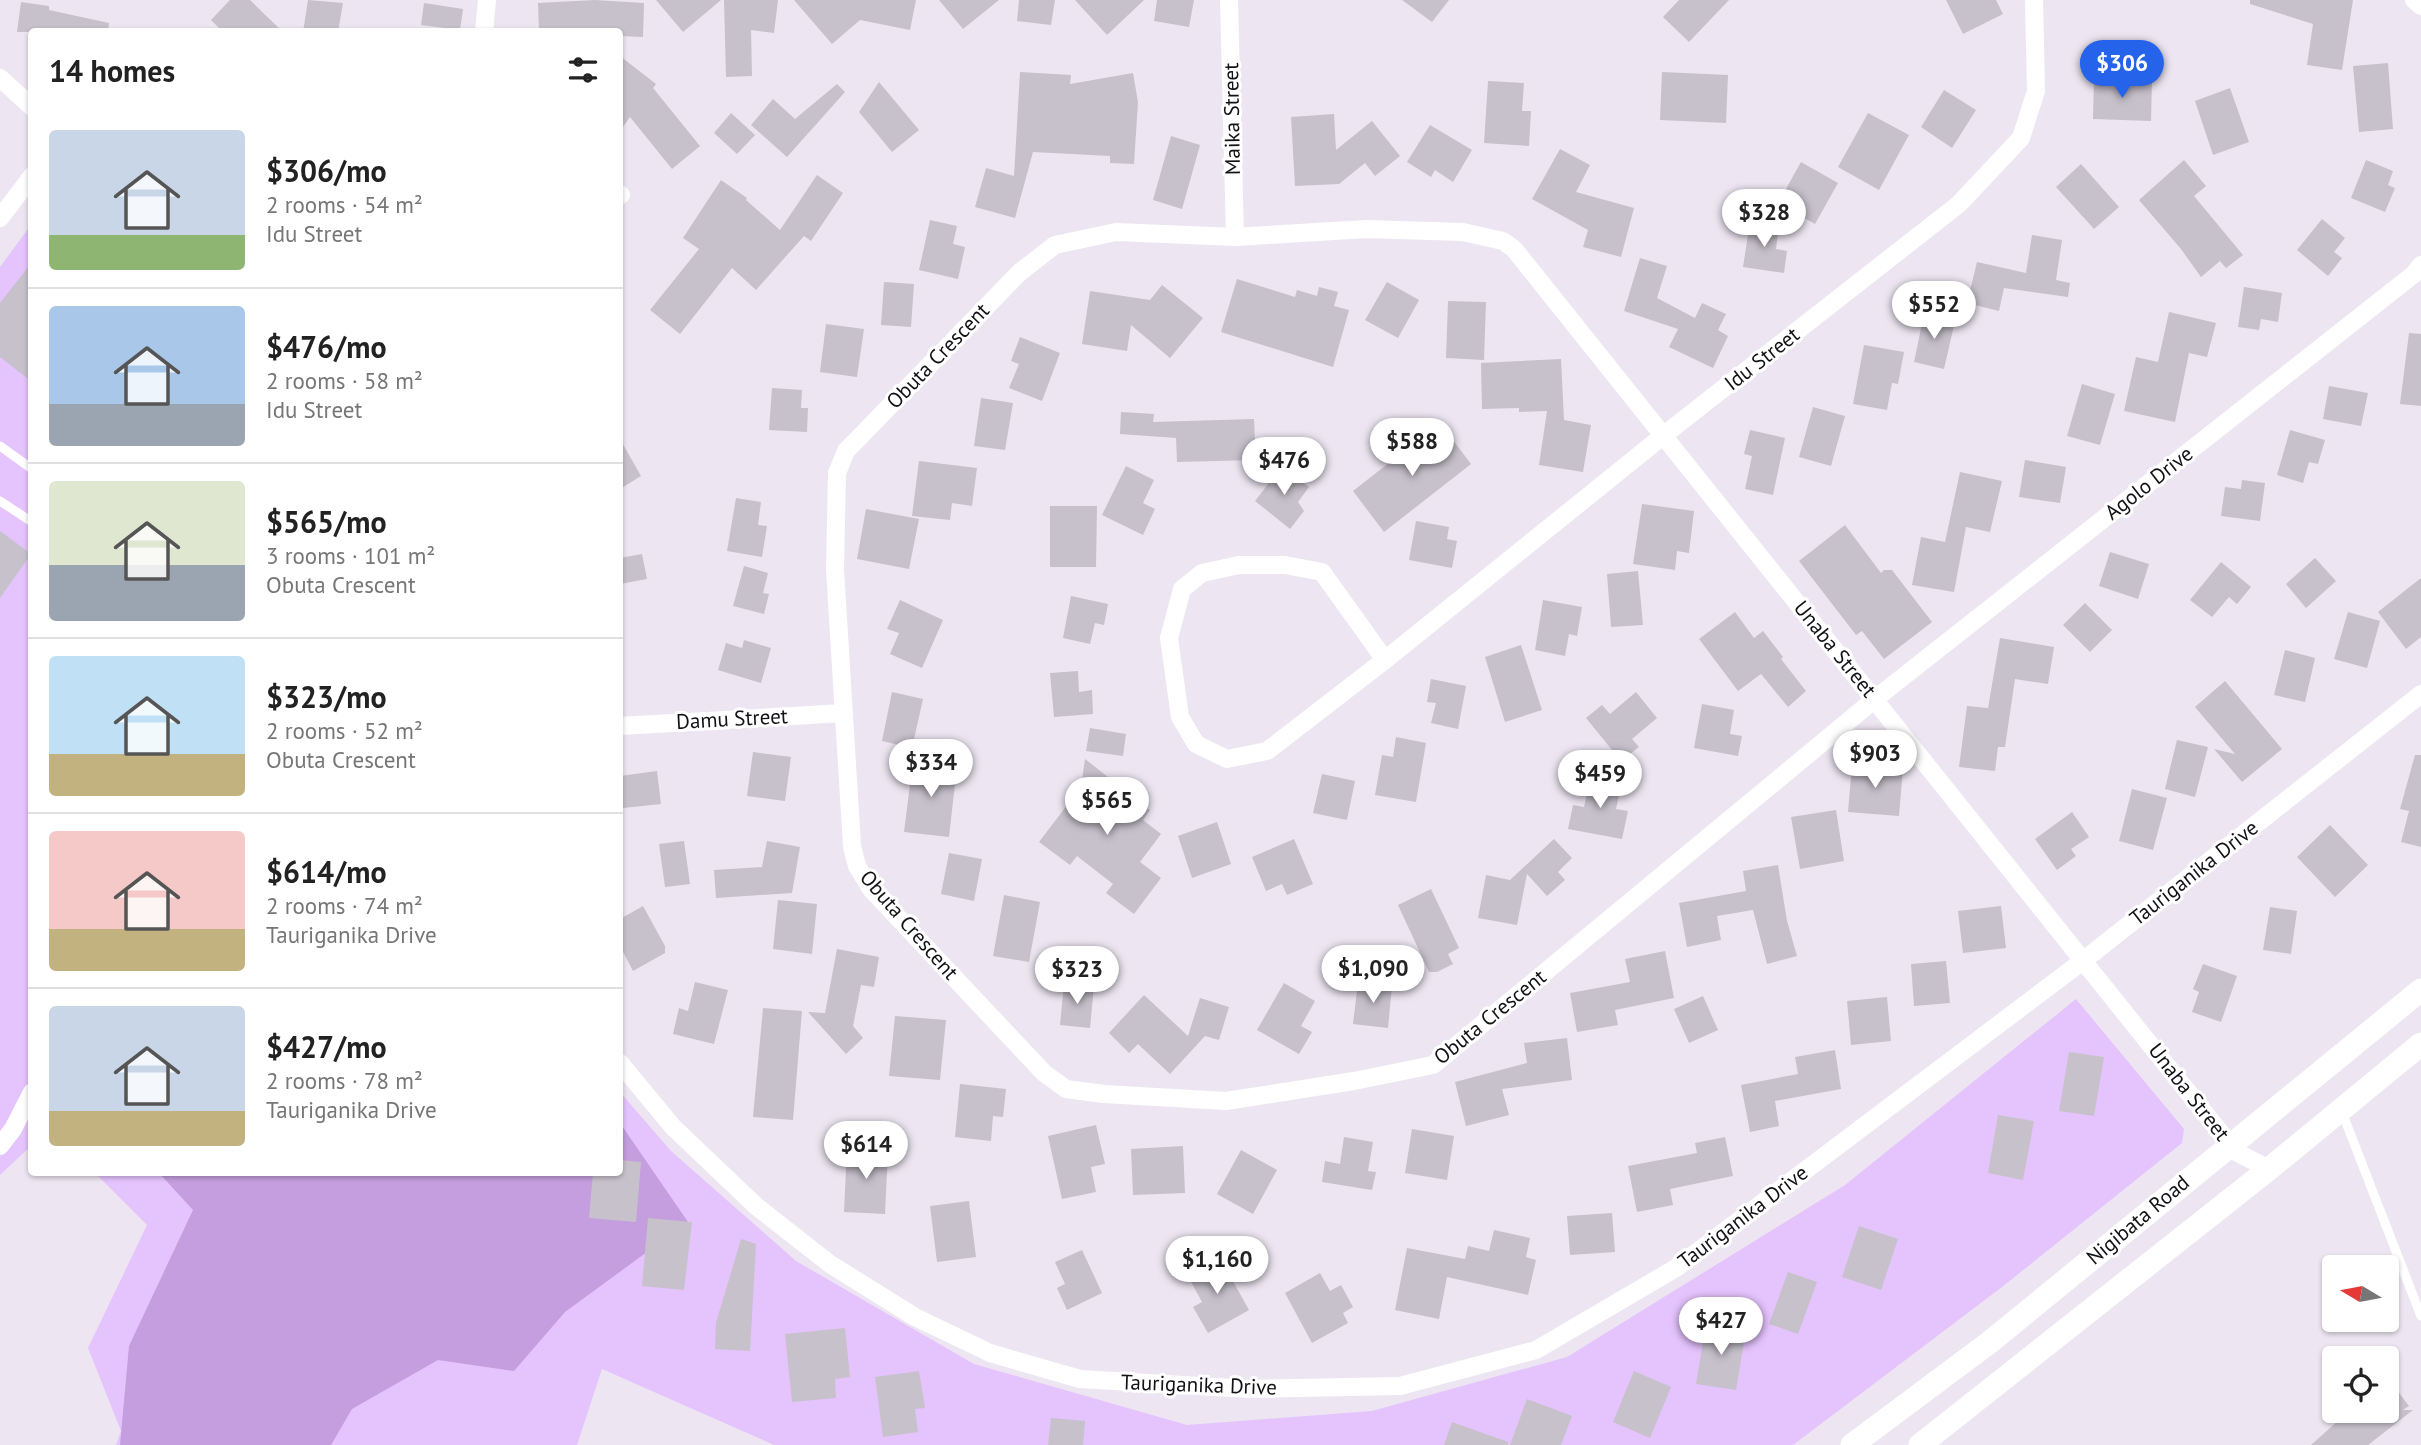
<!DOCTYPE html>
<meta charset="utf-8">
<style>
body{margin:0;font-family:"PT Sans",sans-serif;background:#f6f6f6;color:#222;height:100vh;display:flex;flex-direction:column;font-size:26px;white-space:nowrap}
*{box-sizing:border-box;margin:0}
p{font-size:23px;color:#767676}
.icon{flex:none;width:38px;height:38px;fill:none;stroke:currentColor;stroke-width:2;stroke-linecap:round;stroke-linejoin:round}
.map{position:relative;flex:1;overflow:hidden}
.side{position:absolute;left:28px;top:28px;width:595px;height:1148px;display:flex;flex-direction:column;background:#fff;border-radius:7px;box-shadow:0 2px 5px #0004}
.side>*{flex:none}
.needle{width:46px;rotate:280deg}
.tools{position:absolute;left:2322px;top:1255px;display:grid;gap:14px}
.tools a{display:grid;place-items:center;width:77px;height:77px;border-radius:7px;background:#fff;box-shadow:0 2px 5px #0004;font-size:35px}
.price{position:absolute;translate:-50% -60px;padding:0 16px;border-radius:24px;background:#fff;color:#222;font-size:23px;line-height:46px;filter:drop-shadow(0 2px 4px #0008)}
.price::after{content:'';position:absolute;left:50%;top:42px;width:21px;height:16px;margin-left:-10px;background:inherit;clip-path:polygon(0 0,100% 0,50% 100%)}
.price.on{background:#2563eb;color:#fff}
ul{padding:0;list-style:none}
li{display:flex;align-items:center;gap:21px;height:175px;padding:0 21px}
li+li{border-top:2px solid #e0e0e0}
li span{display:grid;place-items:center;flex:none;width:196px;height:140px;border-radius:7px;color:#555}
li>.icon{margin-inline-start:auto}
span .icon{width:84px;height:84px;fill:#fffc;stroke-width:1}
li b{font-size:30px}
h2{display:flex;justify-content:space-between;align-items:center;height:84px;padding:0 21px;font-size:30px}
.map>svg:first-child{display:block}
</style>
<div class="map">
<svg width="2421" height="1445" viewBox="0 0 2421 1445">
<rect width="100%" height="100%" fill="#ede6f2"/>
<!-- green -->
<g fill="#e5c3fd">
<path d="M31,225L32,1145L0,1175V267Z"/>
<path d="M2076,999L2184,1129L2182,1143L2002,1287L1793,1445H774L602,1369L577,1445H116L121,1431L88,1348L147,1225L95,1173L620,1172V1092L671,1151L796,1261L974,1364L1187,1425L1372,1411L1567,1357L1845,1185Z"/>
</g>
<!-- forest -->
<path fill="#c49ede" d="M620,1123L688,1222L565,1312L514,1371L438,1360L352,1409L331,1445H120L129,1346L193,1210L159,1173L620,1172Z"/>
<!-- building -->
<g fill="#c7c1cc">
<path d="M230,0H250L283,32H223L211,20Z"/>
<path d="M308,0L343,3L338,32H303Z"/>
<path d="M595,0L644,3L643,37L620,36V32H539L538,3Z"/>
<path d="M656,0H721L683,32Z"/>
<path d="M724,0H778L774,33L751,30L752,76L726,77Z"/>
<path d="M794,0H916L910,30L860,20L832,44Z"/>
<path d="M939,0H999L963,29Z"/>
<path d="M1019,0H1055L1051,25L1017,21Z"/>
<path d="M1075,0H1144L1107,35Z"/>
<path d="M1157,0H1194L1189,27L1154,21Z"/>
<path d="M1402,0H1449L1432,22Z"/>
<path d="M1679,0H1729L1689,42L1663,17Z"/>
<path d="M1946,0H1996L2003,14L1963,34Z"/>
<path d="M2250,0H2353L2342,70L2307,65L2313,24L2250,4Z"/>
<path d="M21,2L49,6V10L109,23L108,32H17Z"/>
<path d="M424,3L463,9L460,30L421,25Z"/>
<path d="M620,56L656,84L653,88L700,146L672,169L630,117L620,131Z"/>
<path d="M2388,63L2393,129L2359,132L2353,66Z"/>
<path d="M1020,72L1071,75L1070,84L1133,73L1138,102L1134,164L1110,163V156L1033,152L1015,218L975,207L986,168L1014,176Z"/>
<path d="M1662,72L1728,75L1726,123L1660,120Z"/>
<path d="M2094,78L2152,80L2151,121L2093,119Z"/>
<path d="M1488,81L1524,83L1522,111H1531L1529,146L1484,143Z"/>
<path d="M879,82L919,130L892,152L859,112Z"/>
<path d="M837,84L845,92L787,157L751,125L773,99L795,119Z"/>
<path d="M2230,88L2249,142L2213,155L2195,101Z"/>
<path d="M1944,90L1976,110L1952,148L1921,127Z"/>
<path d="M731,113L755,135L737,154L714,133Z"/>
<path d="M1868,113L1909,135L1879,190L1838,167Z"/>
<path d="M1334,114L1336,150L1372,121L1400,156L1375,176L1365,163L1339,184L1295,186L1291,117Z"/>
<path d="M1430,125L1472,150L1453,182L1435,170L1431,177L1407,162Z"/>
<path d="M1171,136L1200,145L1182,209L1153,200Z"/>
<path d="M1560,149L1590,165L1576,192L1634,208L1621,257L1583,247L1588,230L1532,199Z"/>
<path d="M2184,160L2206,186L2194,196L2243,255L2226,268L2220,261L2201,277L2181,249L2139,200Z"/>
<path d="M2366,160L2393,171L2388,185L2395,188L2385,212L2351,198Z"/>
<path d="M1801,162L1838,183L1815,224L1778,203Z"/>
<path d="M2081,164L2119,207L2094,229L2056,187Z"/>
<path d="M817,175L843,193L811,241L804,236L756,290L732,268L680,334L650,310L699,249L683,238L721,180L747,198L746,200L780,230Z"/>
<path d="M2322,219L2345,238L2334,252L2342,258L2328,276L2297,250Z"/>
<path d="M930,220L957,226L953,244L965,247L958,279L919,270Z"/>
<path d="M1750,222L1779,226L1776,249L1787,251L1784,273L1743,267Z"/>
<path d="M2032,235L2062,240L2056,280L2070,283L2068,297L2004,288L1999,311L1967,303L1977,262L2026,273Z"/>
<path d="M1640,258L1667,266L1657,298L1695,318L1702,303L1726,314L1718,330L1728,336L1713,368L1669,347L1678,329L1624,311Z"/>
<path d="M32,262V382L0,357V303Z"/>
<path d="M1237,279L1295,297L1297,290L1317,296L1319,287L1338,292L1334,306L1349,310L1333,367L1221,332Z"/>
<path d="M884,282L914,284L911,327L881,325Z"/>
<path d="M1387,282L1419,300L1398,338L1365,320Z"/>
<path d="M1162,285L1203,318L1170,358L1131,325L1127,351L1082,344L1090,291L1150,300Z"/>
<path d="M2244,287L2282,293L2278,322L2261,319L2259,330L2238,327Z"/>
<path d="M1448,301L1486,302L1484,360L1446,358Z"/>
<path d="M2169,312L2216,323L2207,357L2189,353L2175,422L2124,411L2136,357L2158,362Z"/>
<path d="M1924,314L1955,321L1944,369L1914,362Z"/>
<path d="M826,324L864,329L857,377L820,372Z"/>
<path d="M2409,333L2421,334V406L2400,404Z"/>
<path d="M1020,337L1060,353L1042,401L1009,388L1019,364L1011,361Z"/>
<path d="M1864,345L1904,352L1898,384L1892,383L1887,410L1853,404Z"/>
<path d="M1561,359L1564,420L1591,425L1583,472L1539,465L1547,411L1519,412V408L1482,409L1481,363Z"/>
<path d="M2082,384L2115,394L2100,445L2067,436Z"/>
<path d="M2329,386L2368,393L2361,426L2323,419Z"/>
<path d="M772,388L802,390L801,408H808L807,432L769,430Z"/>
<path d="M981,398L1013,403L1005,450L974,446Z"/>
<path d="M1813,407L1845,416L1831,466L1799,457Z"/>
<path d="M1121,412L1154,414L1153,422L1254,419L1256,460L1177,462L1176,438L1120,434Z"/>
<path d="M1440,423L1471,464L1384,532L1353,491Z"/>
<path d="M1750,430L1785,438L1773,495L1745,489L1752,456L1744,454Z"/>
<path d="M2290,430L2325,440L2318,464L2309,462L2303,483L2277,475Z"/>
<path d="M620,439L641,476L620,489Z"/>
<path d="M2025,460L2066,467L2060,503L2019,497Z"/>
<path d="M919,461L977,468L972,506L952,503L950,520L912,516Z"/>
<path d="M1126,466L1154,480L1143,503L1155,509L1143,535L1102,515Z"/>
<path d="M1282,466L1309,487L1298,502L1304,511L1290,529L1255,501Z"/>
<path d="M1960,472L2002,481L1990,532L1966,527L1954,592L1912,585L1921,537L1945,542Z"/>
<path d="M2242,480L2265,483L2260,521L2221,516L2225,487L2241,489Z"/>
<path d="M736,498L761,502L758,525L767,526L762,557L727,551Z"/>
<path d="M1642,504L1694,511L1689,553L1677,551L1675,570L1633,564Z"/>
<path d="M1050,506H1097L1096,567H1050Z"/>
<path d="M866,509L919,519L909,569L857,559Z"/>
<path d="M1416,521L1449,527L1447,539L1457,541L1452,568L1409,560Z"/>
<path d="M1845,525L1881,573L1884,570H1892L1932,622L1884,659L1862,631L1856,635L1799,561Z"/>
<path d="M0,531L31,554L0,598Z"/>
<path d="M2110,552L2149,564L2138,599L2099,586Z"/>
<path d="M642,554L647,579L620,584V558Z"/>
<path d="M2315,558L2336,581L2306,608L2286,584Z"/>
<path d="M2221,562L2251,587L2237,604L2229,597L2212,617L2190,600Z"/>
<path d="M744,566L768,573L763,593L769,594L764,614L733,606Z"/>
<path d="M1638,571L1643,625L1611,627L1607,574Z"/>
<path d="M2421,578V637L2406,649L2378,612Z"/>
<path d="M1071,596L1108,604L1104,625L1095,623L1090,644L1063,638Z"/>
<path d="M900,600L943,620L922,668L890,654L899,633L887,629Z"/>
<path d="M1543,600L1582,607L1577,636L1569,634L1565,656L1535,650Z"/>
<path d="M2085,603L2112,630L2090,652L2063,625Z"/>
<path d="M1735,612L1754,638L1763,631L1783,657L1781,659L1806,691L1788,707L1761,674L1738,691L1699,639Z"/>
<path d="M2348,612L2380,621L2367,668L2334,659Z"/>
<path d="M2000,638L2054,647L2048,684L2015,679L2005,747H1998L1995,771L1959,767L1967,706L1988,708Z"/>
<path d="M744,640L771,648L761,683L718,670L726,643L742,648Z"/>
<path d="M1521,645L1542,710L1505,722L1485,657Z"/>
<path d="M2285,650L2315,658L2305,702L2274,695Z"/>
<path d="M1078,671L1079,692L1092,690L1093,714L1054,717L1050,673Z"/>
<path d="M1431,679L1466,686L1458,729L1431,723L1436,703L1427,702Z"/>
<path d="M2225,681L2282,749L2242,782L2214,749L2235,754L2195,707Z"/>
<path d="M892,692L923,699L912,748L882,741Z"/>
<path d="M1636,692L1657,718L1632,739L1639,747L1621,761L1586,718L1602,705L1610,714Z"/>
<path d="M1702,704L1734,710L1730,734L1742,736L1738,756L1694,748Z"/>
<path d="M1090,728L1126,734L1123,756L1086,751Z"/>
<path d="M1396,737L1426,743L1416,802L1375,795L1382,755L1393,757Z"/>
<path d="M2177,740L2208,747L2195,797L2165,789Z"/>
<path d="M753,752L791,757L785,801L747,796Z"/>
<path d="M2415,755H2421V847L2401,842L2409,811L2400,809Z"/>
<path d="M1085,759L1150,810L1143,820L1161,834L1140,862L1161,878L1134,914L1106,893L1113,884L1077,856L1070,865L1039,842L1081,787Z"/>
<path d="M913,760L957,766L949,837L904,832Z"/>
<path d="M1852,764L1903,768L1899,816L1848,812Z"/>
<path d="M657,771L661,804L623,808L620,776Z"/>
<path d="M1322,774L1355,781L1347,820L1313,813Z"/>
<path d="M1591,775L1622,781L1616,809L1628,811L1622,839L1568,829L1573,805L1584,807Z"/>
<path d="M2132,789L2167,798L2153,850L2119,841Z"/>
<path d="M1836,810L1844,861L1800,869L1791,817Z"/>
<path d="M2072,812L2089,837L2071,849L2076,856L2057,870L2035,839Z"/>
<path d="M1217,822L1231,864L1192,878L1178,836Z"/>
<path d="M2330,825L2368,865L2335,897L2297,857Z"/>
<path d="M1294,839L1313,884L1287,895L1282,884L1266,891L1252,857Z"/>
<path d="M1554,839L1572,858L1558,872L1565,880L1547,896L1527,874L1517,925L1478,918L1486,875L1510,880Z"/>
<path d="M684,841L690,884L665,887L659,844Z"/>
<path d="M767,841L800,847L792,893L716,898L714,870L762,867Z"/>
<path d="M949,853L982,859L974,901L941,894Z"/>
<path d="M1778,865L1787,921L1797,956L1767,964L1753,910L1717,916L1721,940L1687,947L1679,903L1746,891L1743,871Z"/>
<path d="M1431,889L1459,948L1448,954L1453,964L1437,972H1429L1398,905Z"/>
<path d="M1004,895L1040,902L1029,962L993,956Z"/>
<path d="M778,900L817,904L812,954L773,949Z"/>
<path d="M643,906L665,946V953L633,971L620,946V919Z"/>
<path d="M2001,906L2006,948L1963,953L1958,911Z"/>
<path d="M2270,907L2297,911L2291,954L2263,950Z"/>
<path d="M837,949L879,957L874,987L861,985L853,1026L863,1038L846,1054L808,1012L825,1013Z"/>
<path d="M1665,951L1674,998L1615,1010L1618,1025L1577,1032L1570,993L1630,982L1625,959Z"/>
<path d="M1946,961L1950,1003L1914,1006L1911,964Z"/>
<path d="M2203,964L2237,976L2221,1022L2192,1012L2199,992L2193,989Z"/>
<path d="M695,982L728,990L714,1044L673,1034L679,1008L688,1011Z"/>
<path d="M1358,982L1392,986L1388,1028L1353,1024Z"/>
<path d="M1284,983L1315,1001L1301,1026L1312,1032L1299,1054L1257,1030Z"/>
<path d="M1064,984L1094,986L1090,1028L1060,1025Z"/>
<path d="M1144,995L1188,1036L1200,998L1229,1007L1219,1040L1205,1036L1170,1074L1138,1044L1129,1053L1109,1033Z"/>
<path d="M1703,996L1718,1030L1689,1043L1674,1009Z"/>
<path d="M1887,997L1891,1041L1851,1045L1847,1001Z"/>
<path d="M763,1008L802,1011L793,1120L753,1117Z"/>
<path d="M895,1016L946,1020L940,1080L889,1076Z"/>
<path d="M1567,1038L1572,1080L1502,1089L1509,1115L1466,1126L1455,1082L1527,1063L1524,1043Z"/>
<path d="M1835,1050L1841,1089L1775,1101L1779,1126L1750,1132L1741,1085L1798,1074L1795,1057Z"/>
<path d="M2069,1052L2104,1057L2094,1116L2059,1111Z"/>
<path d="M960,1084L1006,1089L1003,1117L993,1116L991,1141L955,1137Z"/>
<path d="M1998,1115L2034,1121L2023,1180L1988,1173Z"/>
<path d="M1096,1125L1105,1164L1091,1167L1096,1192L1062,1199L1048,1136Z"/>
<path d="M1412,1129L1454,1136L1447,1180L1405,1173Z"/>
<path d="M1344,1137L1373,1142L1368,1171L1376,1172L1372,1190L1322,1182L1325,1161L1340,1164Z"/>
<path d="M1725,1137L1733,1176L1670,1189L1673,1205L1637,1212L1628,1166L1697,1153L1695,1143Z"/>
<path d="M1183,1146L1185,1193L1133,1195L1131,1149Z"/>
<path d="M847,1148L888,1151L885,1214L844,1212Z"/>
<path d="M1241,1150L1277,1170L1253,1214L1217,1194Z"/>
<path d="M620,1160L641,1162L636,1222L589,1218L593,1172H620Z"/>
<path d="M969,1201L976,1257L937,1262L930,1206Z"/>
<path d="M1612,1213L1615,1252L1570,1255L1567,1216Z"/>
<path d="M648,1218L692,1222L684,1290L642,1286Z"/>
<path d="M1859,1226L1898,1239L1881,1290L1842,1277Z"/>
<path d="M1494,1230L1530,1238L1526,1257L1536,1260L1528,1295L1447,1277L1439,1319L1395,1310L1407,1248L1465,1259L1468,1246L1489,1251Z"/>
<path d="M741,1239L756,1244L750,1351L715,1349L716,1323Z"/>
<path d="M1082,1250L1102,1293L1067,1310L1057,1288L1065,1284L1055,1262Z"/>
<path d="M1220,1258L1249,1310L1208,1333L1193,1307L1202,1302L1188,1276Z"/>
<path d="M1788,1272L1817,1282L1798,1334L1769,1324Z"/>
<path d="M1320,1273L1330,1291L1341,1285L1353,1307L1343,1313L1348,1323L1312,1343L1285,1293Z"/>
<path d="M1706,1324L1746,1330L1736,1390L1696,1384Z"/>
<path d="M845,1328L850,1377L835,1379L836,1398L792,1402L785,1334Z"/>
<path d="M919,1371L925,1408L915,1409L918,1432L883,1437L875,1377Z"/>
<path d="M1634,1371L1671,1387L1650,1438L1613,1422Z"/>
<path d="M2387,1377L2409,1406L2403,1410H2413L2368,1445H2311L2350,1410H2387Z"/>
<path d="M1527,1399L1572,1416L1561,1445H1510Z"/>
<path d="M1051,1418L1085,1421L1083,1445H1048Z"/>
<path d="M1452,1422L1508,1442V1445H1444Z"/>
</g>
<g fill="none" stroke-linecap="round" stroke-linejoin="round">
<!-- service -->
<g stroke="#fff" stroke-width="9">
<path d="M0,446L32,469"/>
<path d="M0,501L32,522"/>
<path d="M2342,1112L2421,1316"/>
</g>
<!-- minor -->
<g stroke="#fff" stroke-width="18">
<path d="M1229,0L1235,237"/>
<path d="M2414,0L2421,6"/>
<path d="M484,32L487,0"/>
<path d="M0,78L32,107"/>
<path d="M620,194L621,195"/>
<path d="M0,218L32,176"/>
<path d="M1385,660L1322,572L1285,565H1239L1202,573L1182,589L1169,638L1180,717L1196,744L1227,759L1267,751L1385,660L1664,435L1959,204L2021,138L2036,91L2034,0"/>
<path d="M620,726L844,713"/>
<path d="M620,1063L673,1127L756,1206L830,1264L915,1317L990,1353L1080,1379L1250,1389L1400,1386L1536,1350L1676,1268L2084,960L2421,694"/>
<path d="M0,1146L13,1129L32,1092"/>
<path d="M2269,1169L2236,1152L1514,249L1503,241L1463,232L1366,229L1235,237L1116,232L1055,245L1020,272L846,451L837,473L835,569L852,846L857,866L871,889L1044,1073L1066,1089L1104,1094L1226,1101L1354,1081L1433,1065L1875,699L2414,274L2421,265"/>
</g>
<!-- tertiary -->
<g stroke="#fff" stroke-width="23">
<path d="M1852,1445L1990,1342L2421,990"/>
<path d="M1920,1445L2269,1169L2421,1044"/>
</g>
</g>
<g text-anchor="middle" stroke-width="6" stroke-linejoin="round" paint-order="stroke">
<!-- street labels -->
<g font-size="21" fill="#131115" stroke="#fff">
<text transform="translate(1232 119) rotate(-91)" y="7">Maika Street</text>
<text transform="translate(938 356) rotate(-46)" y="7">Obuta Crescent</text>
<text transform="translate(1762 359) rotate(-38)" y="7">Idu Street</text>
<text transform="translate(2149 483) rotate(-38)" y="7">Agolo Drive</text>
<text transform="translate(1835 649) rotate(51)" y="7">Unaba Street</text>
<text transform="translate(732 719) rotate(-3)" y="7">Damu Street</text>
<text transform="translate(2194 873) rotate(-38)" y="7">Tauriganika Drive</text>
<text transform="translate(909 925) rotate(49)" y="7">Obuta Crescent</text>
<text transform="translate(1490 1017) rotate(-39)" y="7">Obuta Crescent</text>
<text transform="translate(2189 1092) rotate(52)" y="7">Unaba Street</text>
<text transform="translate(1743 1217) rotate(-37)" y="7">Tauriganika Drive</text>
<text transform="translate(2138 1220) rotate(-40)" y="7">Nigibata Road</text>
<text transform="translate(1199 1385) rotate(2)" y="7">Tauriganika Drive</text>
</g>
</g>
</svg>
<div class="tools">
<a><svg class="needle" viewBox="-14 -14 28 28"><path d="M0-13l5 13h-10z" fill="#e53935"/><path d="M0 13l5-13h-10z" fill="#767676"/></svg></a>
<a><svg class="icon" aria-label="locate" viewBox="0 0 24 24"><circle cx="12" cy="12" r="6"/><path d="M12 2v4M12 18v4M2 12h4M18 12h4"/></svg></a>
</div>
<b class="price on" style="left:2122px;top:100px">$306</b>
<b class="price" style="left:1764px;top:249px">$328</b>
<b class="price" style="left:1934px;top:341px">$552</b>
<b class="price" style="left:1412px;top:478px">$588</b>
<b class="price" style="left:1284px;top:497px">$476</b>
<b class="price" style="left:1875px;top:790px">$903</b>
<b class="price" style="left:931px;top:799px">$334</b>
<b class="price" style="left:1600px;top:810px">$459</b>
<b class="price" style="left:1107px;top:837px">$565</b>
<b class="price" style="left:1373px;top:1005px">$1,090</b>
<b class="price" style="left:1077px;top:1006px">$323</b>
<b class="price" style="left:866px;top:1181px">$614</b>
<b class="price" style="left:1217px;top:1296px">$1,160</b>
<b class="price" style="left:1721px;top:1357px">$427</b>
<section class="side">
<h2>14 homes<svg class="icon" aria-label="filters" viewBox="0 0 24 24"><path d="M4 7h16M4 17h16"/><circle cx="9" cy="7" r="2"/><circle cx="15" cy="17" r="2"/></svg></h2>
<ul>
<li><span style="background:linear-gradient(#c9d6e8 75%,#8fb573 0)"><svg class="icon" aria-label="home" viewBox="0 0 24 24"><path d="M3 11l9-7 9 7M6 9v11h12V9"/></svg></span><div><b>$306/mo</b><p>2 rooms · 54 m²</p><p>Idu Street</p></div></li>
<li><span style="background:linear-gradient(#a9c7e8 70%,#9aa5b1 0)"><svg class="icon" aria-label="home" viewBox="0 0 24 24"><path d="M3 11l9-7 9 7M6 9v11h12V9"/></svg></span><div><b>$476/mo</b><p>2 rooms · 58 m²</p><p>Idu Street</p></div></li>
<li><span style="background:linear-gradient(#dfe7d0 60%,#9aa5b1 0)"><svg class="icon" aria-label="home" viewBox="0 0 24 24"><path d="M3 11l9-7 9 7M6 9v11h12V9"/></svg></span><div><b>$565/mo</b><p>3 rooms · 101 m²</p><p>Obuta Crescent</p></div></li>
<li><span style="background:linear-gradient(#bfe0f5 70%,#c2b280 0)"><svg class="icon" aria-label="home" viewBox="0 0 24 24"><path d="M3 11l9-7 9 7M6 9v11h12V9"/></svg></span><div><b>$323/mo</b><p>2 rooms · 52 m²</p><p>Obuta Crescent</p></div></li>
<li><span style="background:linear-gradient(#f6c9c9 70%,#c2b280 0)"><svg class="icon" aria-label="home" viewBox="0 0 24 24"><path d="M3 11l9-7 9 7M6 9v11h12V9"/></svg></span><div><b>$614/mo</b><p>2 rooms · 74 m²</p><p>Tauriganika Drive</p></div></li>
<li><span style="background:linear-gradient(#c9d6e8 75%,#c2b280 0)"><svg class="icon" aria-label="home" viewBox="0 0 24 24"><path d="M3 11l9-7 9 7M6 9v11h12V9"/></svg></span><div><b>$427/mo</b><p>2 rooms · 78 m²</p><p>Tauriganika Drive</p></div></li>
</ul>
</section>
</div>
